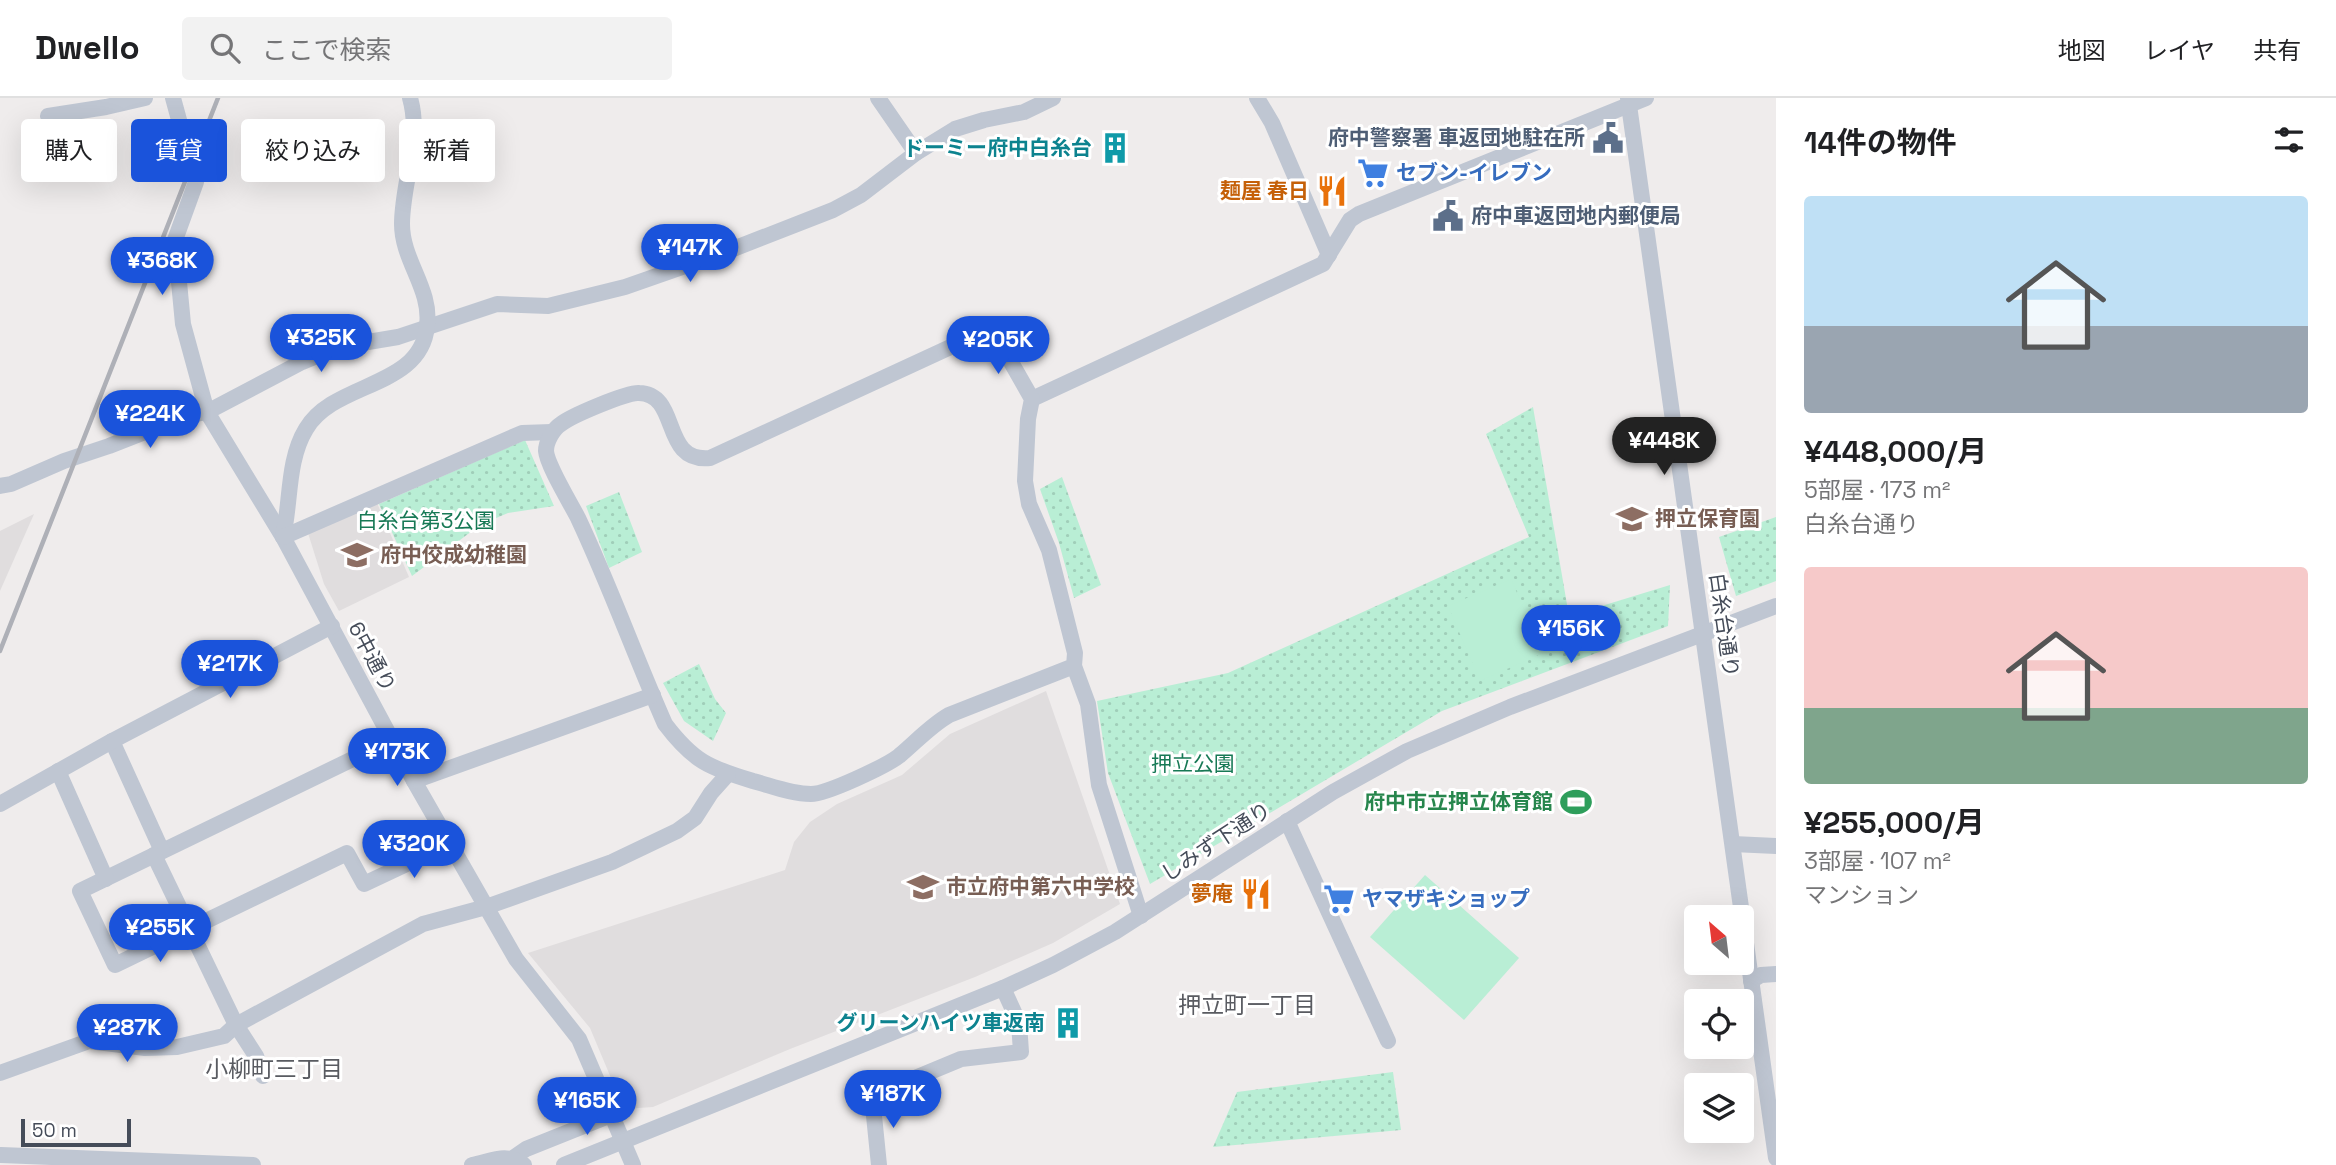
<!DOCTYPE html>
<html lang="ja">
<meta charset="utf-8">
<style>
body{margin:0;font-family:"Space Grotesk","Noto Sans JP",sans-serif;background:#f2f2f2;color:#202124;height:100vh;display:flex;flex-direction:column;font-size:26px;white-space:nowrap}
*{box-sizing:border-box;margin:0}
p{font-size:23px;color:#757577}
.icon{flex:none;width:38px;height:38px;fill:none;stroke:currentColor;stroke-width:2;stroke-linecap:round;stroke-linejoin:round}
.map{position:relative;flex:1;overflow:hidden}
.sheet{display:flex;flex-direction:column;background:#fff;width:560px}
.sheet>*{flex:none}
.banner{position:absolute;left:21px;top:21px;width:665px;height:63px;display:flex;gap:14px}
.needle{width:46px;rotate:332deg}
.buttons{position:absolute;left:1684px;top:807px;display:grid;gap:14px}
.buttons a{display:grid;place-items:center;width:70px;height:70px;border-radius:7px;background:#fff;box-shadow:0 7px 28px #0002;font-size:35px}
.scale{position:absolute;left:21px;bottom:18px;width:110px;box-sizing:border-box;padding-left:7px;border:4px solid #454c59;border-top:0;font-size:19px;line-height:24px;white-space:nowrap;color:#454c59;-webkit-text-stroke:5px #fff;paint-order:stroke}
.price{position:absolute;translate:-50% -60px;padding:0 16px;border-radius:24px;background:#1a53db;color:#fff;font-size:23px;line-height:46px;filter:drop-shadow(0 2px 4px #0008)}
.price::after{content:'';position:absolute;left:50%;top:42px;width:21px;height:16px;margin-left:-10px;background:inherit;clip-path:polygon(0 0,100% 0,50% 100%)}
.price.selected{background:#222;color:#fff}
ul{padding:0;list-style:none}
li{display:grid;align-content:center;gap:14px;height:371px;padding:0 28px}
li span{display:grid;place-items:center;height:217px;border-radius:7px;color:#555}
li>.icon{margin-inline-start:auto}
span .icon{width:126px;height:126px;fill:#fffc;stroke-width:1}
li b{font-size:30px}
h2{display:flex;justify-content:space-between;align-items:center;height:84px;padding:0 28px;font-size:30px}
.pill{padding:0 24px;border-radius:7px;background:#fff;box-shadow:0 7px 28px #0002;font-size:24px;line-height:63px}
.pill.selected{background:#1a53db;color:#fff}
header{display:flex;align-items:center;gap:42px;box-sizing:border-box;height:98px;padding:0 35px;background:#fff;border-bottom:2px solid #e0e0e0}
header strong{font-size:33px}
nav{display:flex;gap:38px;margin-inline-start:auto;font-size:24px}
.search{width:490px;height:63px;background:#f2f2f2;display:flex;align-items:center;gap:18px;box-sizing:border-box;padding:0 24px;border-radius:7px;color:#757577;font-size:26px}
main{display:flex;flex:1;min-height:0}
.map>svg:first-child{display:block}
</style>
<header>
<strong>Dwello</strong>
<div class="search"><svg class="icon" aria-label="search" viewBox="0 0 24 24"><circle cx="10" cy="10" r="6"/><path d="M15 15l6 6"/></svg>ここで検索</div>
<nav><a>地図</a><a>レイヤ</a><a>共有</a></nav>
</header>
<main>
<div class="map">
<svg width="1776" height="1067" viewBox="0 0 1776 1067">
<defs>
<pattern id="park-dots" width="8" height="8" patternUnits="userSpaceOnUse" patternTransform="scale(1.75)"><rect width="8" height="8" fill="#b9eed5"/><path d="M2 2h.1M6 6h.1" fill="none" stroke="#a0ceb9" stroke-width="1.8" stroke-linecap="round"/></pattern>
</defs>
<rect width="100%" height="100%" fill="#efecec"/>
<!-- education -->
<g fill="#e0ddde">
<path d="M377,405L409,479L339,513L324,486L308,435Z"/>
<path d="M34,416L0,493V433Z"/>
<path d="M1046,593L1120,806L1053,845L975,879L790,951L653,1009L624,1011L590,930L528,855L785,772L794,744L810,724L837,706L902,677L950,636Z"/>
</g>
<!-- park -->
<g fill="url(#park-dots)">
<path d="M1533,309L1569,518L1670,487L1668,528L1442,613L1150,786L1108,675L1097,603L1228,575L1529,439L1486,336Z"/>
<path d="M525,342L554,408L508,415L480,427L412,478L379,406Z"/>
<path d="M1062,379L1101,487L1074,500L1059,445L1040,391Z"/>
<path d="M619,394L642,454L609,470L586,408Z"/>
<path d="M1776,419V483L1736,498L1719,439Z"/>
<path d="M699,566L715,601L726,615L713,643L684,623L663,585Z"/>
<path d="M1393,974L1401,1032L1213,1049L1237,994Z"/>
</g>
<!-- pitch -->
<g fill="#b9eed5">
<path d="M1511,481L1543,555L1480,583L1448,508Z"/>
<path d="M1425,777L1519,860L1464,922L1370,839Z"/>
</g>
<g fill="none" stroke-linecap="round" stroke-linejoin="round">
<!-- minor -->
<g stroke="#bfc6d2" stroke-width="16">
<path d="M173,0L196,84L175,142L183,226L207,314L283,439L414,683L516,861L579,941L633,1067"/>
<path d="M878,0L916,55"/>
<path d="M1257,0L1272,25L1329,157"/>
<path d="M1628,0L1776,1060"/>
<path d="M48,18L106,9L145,0"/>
<path d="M1032,301L1323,166L1350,122L1359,116L1646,0"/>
<path d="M0,388L11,386L64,363L109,348L188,317L207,314L302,264L338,249L398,239L497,206L548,208L625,189L728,153L833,112L861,97L916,55L955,31L984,22L1024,14L1053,0"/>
<path d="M283,439C291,404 287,362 306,331C334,283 421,291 427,228C432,191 402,163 402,126C402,85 422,41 410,0"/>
<path d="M283,439L522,335L552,334"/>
<path d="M1074,568L949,617C930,628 916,644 899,658C886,668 827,696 811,696C791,696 772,688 753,683C709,670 693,663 665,626C635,558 610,488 578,420C571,406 547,367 546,353C546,344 553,331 561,326C571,318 627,294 639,295C681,296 660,365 710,360L970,240L995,236L1032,301L1028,321L1025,383L1029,406L1049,452L1075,555L1074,568L1088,606L1099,687L1141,818"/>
<path d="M392,642L80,793L115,867L347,755L364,786L449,746"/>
<path d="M112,643L162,753"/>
<path d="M58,673L106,781"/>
<path d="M414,683L653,597"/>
<path d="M0,706L112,643L332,528"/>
<path d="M1287,723L1388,943"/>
<path d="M1733,746L1776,748"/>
<path d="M154,757L236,927L256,958L263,978"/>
<path d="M1751,883L1761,877L1776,876"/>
<path d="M0,975L89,943L145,950L177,949L224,938L236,927L423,826L486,809L612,764L677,733L695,720L711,695L728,676"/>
<path d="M1,1057L253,1067"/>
<path d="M513,1060L526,1051L611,1017"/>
<path d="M472,1067C492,1063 506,1054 524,1067"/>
<path d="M564,1067L1003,890L1053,867L1115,834L1333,694L1407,653L1510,609L1776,508"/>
<path d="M879,1067L872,998L961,961L1021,954L1019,925L1003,890"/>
</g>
<!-- rail -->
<path stroke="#aeb0b7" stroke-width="4.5" d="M0,553L218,0"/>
</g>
<!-- icons -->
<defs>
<symbol id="civic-bare" viewBox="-9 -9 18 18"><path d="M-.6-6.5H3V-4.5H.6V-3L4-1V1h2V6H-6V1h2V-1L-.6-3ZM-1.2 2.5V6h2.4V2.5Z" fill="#5c6f8a" stroke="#fff" stroke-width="2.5" paint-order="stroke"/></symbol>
<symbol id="building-bare" viewBox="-9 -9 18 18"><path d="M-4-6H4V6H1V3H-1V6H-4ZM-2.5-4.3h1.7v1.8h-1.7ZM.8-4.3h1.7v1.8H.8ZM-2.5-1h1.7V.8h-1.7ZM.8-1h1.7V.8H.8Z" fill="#0f9aa8" stroke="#fff" stroke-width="2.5" paint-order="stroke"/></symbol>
<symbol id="supermarket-bare" viewBox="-9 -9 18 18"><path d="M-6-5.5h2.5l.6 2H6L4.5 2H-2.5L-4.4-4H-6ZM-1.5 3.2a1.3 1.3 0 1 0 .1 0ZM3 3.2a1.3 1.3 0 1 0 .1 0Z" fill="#3f7fe0" stroke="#fff" stroke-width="2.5" paint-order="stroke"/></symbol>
<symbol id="restaurant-bare" viewBox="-9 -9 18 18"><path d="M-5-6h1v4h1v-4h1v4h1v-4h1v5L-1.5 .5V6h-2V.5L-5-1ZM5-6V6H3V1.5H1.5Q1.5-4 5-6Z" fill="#e8710a" stroke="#fff" stroke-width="2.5" paint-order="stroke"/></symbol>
<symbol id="school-bare" viewBox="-9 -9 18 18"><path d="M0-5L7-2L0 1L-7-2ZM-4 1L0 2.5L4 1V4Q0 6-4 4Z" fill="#8d6e63" stroke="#fff" stroke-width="2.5" paint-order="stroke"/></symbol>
<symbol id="stadium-bare" viewBox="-9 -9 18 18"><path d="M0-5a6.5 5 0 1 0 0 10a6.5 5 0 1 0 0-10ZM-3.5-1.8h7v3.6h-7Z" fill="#2e9e5b" stroke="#fff" stroke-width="2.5" paint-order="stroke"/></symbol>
</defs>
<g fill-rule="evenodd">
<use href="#civic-bare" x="1586" y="18" width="44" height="44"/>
<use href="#building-bare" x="1093" y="28" width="44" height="44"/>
<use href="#supermarket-bare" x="1351" y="53" width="44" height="44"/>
<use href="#restaurant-bare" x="1310" y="71" width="44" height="44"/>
<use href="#civic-bare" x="1426" y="96" width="44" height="44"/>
<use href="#school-bare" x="1610" y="399" width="44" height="44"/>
<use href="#school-bare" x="335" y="435" width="44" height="44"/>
<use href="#stadium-bare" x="1554" y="682" width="44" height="44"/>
<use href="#school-bare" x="901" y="767" width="44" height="44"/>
<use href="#restaurant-bare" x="1234" y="774" width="44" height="44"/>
<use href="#supermarket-bare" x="1317" y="779" width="44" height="44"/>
<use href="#building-bare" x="1046" y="903" width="44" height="44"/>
</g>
<g text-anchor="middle" stroke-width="6" stroke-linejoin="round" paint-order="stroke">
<!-- service labels -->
<g font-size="21" font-weight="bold" fill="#4e5e75" stroke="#fff" text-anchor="end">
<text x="1585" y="47">府中警察署 車返団地駐在所</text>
<text x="1471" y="125" text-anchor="start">府中車返団地内郵便局</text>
</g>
<!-- culture labels -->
<g font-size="21" font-weight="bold" fill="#0d838f" stroke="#fff" text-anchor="end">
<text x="1092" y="57">ドーミー府中白糸台</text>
<text x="1045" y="932">グリーンハイツ車返南</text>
</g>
<!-- shop labels -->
<g font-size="21" font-weight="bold" fill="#366cbe" stroke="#fff" text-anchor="start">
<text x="1396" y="82">セブン-イレブン</text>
<text x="1362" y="808">ヤマザキショップ</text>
</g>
<!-- food labels -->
<g font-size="21" font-weight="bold" fill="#c56008" stroke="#fff" text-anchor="end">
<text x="1309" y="100">麺屋 春日</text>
<text x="1233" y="803">夢庵</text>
</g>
<!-- education labels -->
<g font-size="21" font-weight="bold" fill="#785e54" stroke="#fff" text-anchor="start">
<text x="1655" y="428">押立保育園</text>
<text x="380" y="464">府中佼成幼稚園</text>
<text x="946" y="796">市立府中第六中学校</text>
</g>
<!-- park labels -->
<g font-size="21" fill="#177955" stroke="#fff">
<text x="426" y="430">白糸台第3公園</text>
<text x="1193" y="673">押立公園</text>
</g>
<!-- street labels -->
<g font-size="21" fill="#454c59" stroke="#fff">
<text transform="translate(1724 527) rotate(82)" y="7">白糸台通り</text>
<text transform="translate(372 559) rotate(62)" y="7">6中通り</text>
<text transform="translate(1216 744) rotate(-33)" y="7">しみず下通り</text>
</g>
<!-- leisure labels -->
<g font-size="21" font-weight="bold" fill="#27864d" stroke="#fff" text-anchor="end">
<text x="1553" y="711">府中市立押立体育館</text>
</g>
<!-- neighbourhood labels -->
<g font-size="23" fill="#595b61" stroke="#fff">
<text x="1247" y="915">押立町一丁目</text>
<text x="274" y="979">小柳町三丁目</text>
</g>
</g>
</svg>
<div class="buttons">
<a><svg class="needle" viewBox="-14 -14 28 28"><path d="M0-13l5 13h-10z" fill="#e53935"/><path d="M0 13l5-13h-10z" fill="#757577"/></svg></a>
<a><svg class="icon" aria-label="locate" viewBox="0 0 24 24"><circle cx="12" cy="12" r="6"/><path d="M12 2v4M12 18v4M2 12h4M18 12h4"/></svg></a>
<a><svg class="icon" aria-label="layers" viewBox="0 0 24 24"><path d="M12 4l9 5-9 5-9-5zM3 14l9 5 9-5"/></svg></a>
</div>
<div class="scale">50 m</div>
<b class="price" style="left:690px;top:186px">¥147K</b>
<b class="price" style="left:162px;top:199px">¥368K</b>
<b class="price" style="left:321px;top:276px">¥325K</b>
<b class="price" style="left:998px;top:278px">¥205K</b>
<b class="price" style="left:150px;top:352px">¥224K</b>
<b class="price selected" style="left:1664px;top:379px">¥448K</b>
<b class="price" style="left:1571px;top:567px">¥156K</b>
<b class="price" style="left:230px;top:602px">¥217K</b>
<b class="price" style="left:397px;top:690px">¥173K</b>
<b class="price" style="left:414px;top:782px">¥320K</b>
<b class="price" style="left:160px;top:866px">¥255K</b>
<b class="price" style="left:127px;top:966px">¥287K</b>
<b class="price" style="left:893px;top:1032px">¥187K</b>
<b class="price" style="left:587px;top:1039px">¥165K</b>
<div class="banner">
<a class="pill">購入</a>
<a class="pill selected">賃貸</a>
<a class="pill">絞り込み</a>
<a class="pill">新着</a>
</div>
</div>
<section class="sheet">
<h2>14件の物件<svg class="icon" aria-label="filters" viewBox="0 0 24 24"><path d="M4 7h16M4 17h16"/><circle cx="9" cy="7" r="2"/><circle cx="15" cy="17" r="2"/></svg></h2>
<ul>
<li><span style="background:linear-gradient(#bfe0f5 60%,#9aa5b1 0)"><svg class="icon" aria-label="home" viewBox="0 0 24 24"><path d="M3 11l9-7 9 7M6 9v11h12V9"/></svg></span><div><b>¥448,000/月</b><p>5部屋 · 173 m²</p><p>白糸台通り</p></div></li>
<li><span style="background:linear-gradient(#f6c9c9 65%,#7fa58c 0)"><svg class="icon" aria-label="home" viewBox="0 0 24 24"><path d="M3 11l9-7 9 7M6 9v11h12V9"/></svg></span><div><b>¥255,000/月</b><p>3部屋 · 107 m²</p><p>マンション</p></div></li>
</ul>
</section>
</main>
